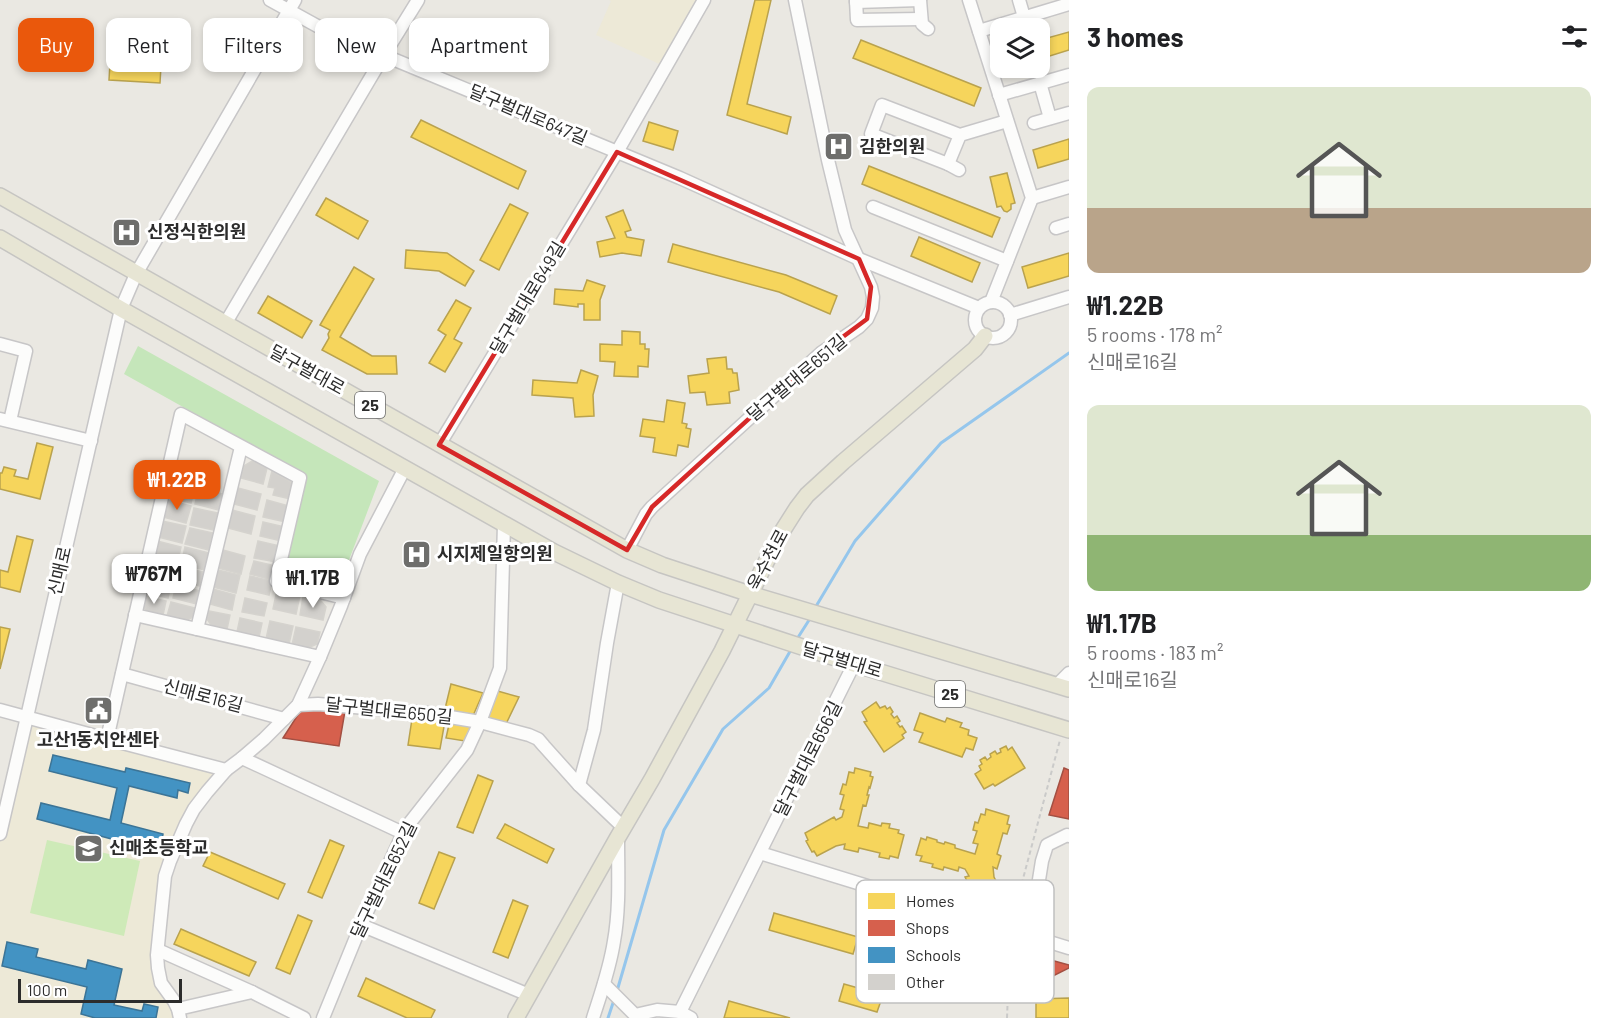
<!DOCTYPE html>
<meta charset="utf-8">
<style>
body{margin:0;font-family:Barlow,"Noto Sans KR",sans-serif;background:#f6f6f6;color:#202124;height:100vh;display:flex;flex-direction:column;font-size:22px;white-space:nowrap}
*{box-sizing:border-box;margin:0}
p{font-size:20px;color:#757577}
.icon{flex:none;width:33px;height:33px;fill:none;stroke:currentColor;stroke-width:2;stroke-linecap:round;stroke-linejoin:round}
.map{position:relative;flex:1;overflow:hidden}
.panel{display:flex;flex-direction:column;background:#fff;width:540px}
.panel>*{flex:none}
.top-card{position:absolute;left:18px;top:18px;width:570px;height:54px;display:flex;gap:12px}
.tools{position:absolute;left:990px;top:18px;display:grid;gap:12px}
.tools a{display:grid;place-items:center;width:60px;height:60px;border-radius:12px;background:#fff;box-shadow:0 3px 9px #0003;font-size:30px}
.scale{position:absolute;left:18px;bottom:15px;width:164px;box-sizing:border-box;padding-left:6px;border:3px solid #2c2c2c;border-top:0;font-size:16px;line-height:21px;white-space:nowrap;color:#2c2c2c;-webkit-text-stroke:4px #fff;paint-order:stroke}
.price{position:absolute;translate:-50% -51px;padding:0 14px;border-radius:12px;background:#fff;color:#222;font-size:20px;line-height:39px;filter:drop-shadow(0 2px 3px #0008)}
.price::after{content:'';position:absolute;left:50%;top:36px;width:18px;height:14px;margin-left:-9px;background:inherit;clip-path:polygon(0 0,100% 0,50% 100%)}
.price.active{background:#ea580c;color:#fff}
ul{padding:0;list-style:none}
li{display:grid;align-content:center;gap:12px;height:318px;padding:0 18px}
li span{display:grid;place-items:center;height:186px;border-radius:12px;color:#555}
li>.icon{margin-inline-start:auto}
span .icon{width:108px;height:108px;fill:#fffc;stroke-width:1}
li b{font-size:26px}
h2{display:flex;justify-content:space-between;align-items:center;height:72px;padding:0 18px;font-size:26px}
.pill{padding:0 21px;border-radius:12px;background:#fff;box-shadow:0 3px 9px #0003;font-size:21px;line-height:54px}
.pill.active{background:#ea580c;color:#fff}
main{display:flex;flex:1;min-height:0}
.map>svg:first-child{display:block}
</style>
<main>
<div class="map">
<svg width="1069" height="1018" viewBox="0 0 1069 1018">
<rect width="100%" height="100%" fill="#eae8e2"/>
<!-- education -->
<g fill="#ede9d7">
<path d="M609,0H704L666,67L596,35L611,1Z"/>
<path d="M26,717L226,770L207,792L170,861L157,955L180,1018H0V834Z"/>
</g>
<!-- green -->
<path fill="#c5e6ba" d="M138,346L379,481L338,589L285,575L305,475L124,374Z"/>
<!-- pitch -->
<path fill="#ceeab8" d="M47,840L140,861L124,936L30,913Z"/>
<!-- homes -->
<g fill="#f6d55c" stroke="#b9a24e" stroke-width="1.5">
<path d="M755,0H771L747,104L791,117L787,134L727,115Z"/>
<path d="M1069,32V50L1040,59V40Z"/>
<path d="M861,40L981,88L974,106L853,58Z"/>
<path d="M110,63L161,66L160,83L109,80Z"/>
<path d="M421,120L526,171L518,189L411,137Z"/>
<path d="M649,122L678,131L673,150L643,141Z"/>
<path d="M1069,139V159L1038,168L1033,150Z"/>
<path d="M869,166L1000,218L992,237L862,184Z"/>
<path d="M1007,173L1015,203L1011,204V209L1007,212L1004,211L1001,206L997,207L990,177Z"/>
<path d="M326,198L368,221L358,239L316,215Z"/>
<path d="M510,204L528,213L499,270L480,260Z"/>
<path d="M623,210L631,230L625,232L627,237L644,240L641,256L622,253L600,257L597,242L615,238L606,217Z"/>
<path d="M919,237L980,263L972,282L911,256Z"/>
<path d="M673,244L786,275L837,296L830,314L779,292L668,262Z"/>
<path d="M406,250L447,253L474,271L465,286L439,271L405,268Z"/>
<path d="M1069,253V276L1028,288L1022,267Z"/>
<path d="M354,267L374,279L340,337L372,356H396L397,374H367L322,350L329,338L328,334L330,330L320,325Z"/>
<path d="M587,280L605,286L600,300V320H584V304H578V307L554,304L555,289L583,291Z"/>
<path d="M268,296L312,321L302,338L258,313Z"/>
<path d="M456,300L471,308L454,339L462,343L445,372L429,363L446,335L438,330Z"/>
<path d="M622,331L640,332V344H645V349H649L648,367L638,366V377L614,376L615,362L600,361V344L622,345Z"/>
<path d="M726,357L727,369H732L733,373H737L739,390L729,392L730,403L707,405L705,392L690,393L688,376L709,373L707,359Z"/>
<path d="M581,370L598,376L593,395L594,416L575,417L573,398L532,395L533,380L577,383Z"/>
<path d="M667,400L685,403L682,423L687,424L686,428L691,429L688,447L678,445L676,456L653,452L655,438L640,436L643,419L664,422Z"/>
<path d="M37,443L53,447L40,499L0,489V473H2L4,467L16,470L14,476L28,479Z"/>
<path d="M17,536L33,540L20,592L0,587V570L8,572Z"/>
<path d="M0,627L10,629L0,669Z"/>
<path d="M451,684L483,693L472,718L444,713Z"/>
<path d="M494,690L519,697L505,726L483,720Z"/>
<path d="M876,702L880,708L885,706L887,709L890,707L893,712L891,714L894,718L897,716L900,721L897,723L900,727L902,726L906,732L902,735L904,738L884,752L864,722L867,721L862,712Z"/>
<path d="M920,713L945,722L947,718L962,723L960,727L969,730L968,735L977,738L973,750L966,748L962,757L919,742L923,733L914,730Z"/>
<path d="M412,719L445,721L440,749L408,745Z"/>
<path d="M450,720L473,724L465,741L446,738Z"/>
<path d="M1006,746L1008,750L1012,747L1025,768L995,786L993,784L984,789L975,774L981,770L979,766L982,764L980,760L985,757L987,760L991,757L990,754L995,751L997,754L1001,752L1000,749Z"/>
<path d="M855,768L871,772L870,776L873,777L870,788L869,787L867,795H869L866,806L863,805L858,826L868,828L869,823L881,826L882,823L890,824L889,828L899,830L898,833L904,835L898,858L890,856L889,859L879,857L880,853L859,848L858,852L844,849L845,844L836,846L817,856L814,851L812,852L806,841L808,840L805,833L834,817L836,820L842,817L844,810L840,809L844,795L840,794L843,784L846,785L849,772L854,773Z"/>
<path d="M478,775L493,781L473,833L457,827Z"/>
<path d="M986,809L1009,816L1007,824L1010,825L1007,834L1003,833L997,854L1001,856L997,869L993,867L994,877L1004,896L998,899L1000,901L988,907L987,904L980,907L965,877L969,876L965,869L959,867L958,871L944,867L943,870L932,867L933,864L920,861L922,856L916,855L921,838L926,840L927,837L937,840V842L944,844L945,842L955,845V848L975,854L978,844L973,843L977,831L973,830L975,822L978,823L981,814L985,815Z"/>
<path d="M505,824L554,849L547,863L497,838Z"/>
<path d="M330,840L344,846L322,898L308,892Z"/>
<path d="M210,852L285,884L278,899L203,866Z"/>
<path d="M439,852L455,858L434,909L419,903Z"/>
<path d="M513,900L528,906L508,958L493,952Z"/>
<path d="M774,913L858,937L853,954L769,930Z"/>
<path d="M298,915L312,921L290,974L276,968Z"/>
<path d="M181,929L256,962L249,976L174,944Z"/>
<path d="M366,978L435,1010L431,1018H407L358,996Z"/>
<path d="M844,984L883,995L877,1012L839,1001Z"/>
<path d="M1069,998V1018H1036V999Z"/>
<path d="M729,1001L790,1018H724Z"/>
</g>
<!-- shops -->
<g fill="#d6604d" stroke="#a35043" stroke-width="1.5">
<path d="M301,710L345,711L339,746L283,738Z"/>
<path d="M1064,768L1069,770V819L1049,815Z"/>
<path d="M1029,954L1069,965V968L1029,988Z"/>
</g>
<!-- schools -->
<g fill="#4393c3" stroke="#3c7496" stroke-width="1.5">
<path d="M53,755L125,772L126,768L190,783L188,793L178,790L177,798L129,786L121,823L163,834L160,852L37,819L41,803L110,820L117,788L49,771Z"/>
<path d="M7,942L38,949L36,957L86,969L88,960L122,969L114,1005L142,1011L144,1004L158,1007L156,1018H95L81,1014L87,987L2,966Z"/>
</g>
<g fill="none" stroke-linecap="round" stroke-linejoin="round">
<!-- stream -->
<g stroke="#95c6ec" stroke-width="3">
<path d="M815,608L855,541L941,443L1069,353"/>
<path d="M797,639L811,617"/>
<path d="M617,991L664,830L723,729L769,688L792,648"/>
<path d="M608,1018L614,1000"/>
</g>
</g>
<!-- building -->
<g fill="#d3d1cd" stroke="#d5d3ce" stroke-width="1.5">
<path d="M254,460L267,468L263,484L241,478L244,466Z"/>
<path d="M176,462L200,468L196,485L172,479Z"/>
<path d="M272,471L294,484L291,499L273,495L275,488L268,487Z"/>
<path d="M171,480L195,486L191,503L167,497Z"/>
<path d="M199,488L223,494L219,510L195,504Z"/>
<path d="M238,488L261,494L257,510L234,504Z"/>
<path d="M167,500L191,506L186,523L163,517Z"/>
<path d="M267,500L289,506L286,522L263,517Z"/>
<path d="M194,508L218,513L214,530L190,525Z"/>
<path d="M232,510L255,516L251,534L228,528Z"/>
<path d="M162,521L186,526L182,543L158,537Z"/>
<path d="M263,522L285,527L282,541L260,536Z"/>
<path d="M190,528L213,533L209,550L185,544Z"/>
<path d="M157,541L181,547L177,564L153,558Z"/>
<path d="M258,541L280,546L276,562L254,558Z"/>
<path d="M185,547L209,553L205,570L181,564Z"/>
<path d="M223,550L245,556L241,574L218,568Z"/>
<path d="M152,560L176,566L172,583L148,577Z"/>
<path d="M254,561L276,566L272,580L250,574Z"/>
<path d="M180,567L204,572L200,586L177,580Z"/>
<path d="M218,570L240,575L236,593L213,587Z"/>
<path d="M250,576L272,581L269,595L247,590Z"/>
<path d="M148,578L171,584L168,598L144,592Z"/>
<path d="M176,585L200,591L197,604L173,598Z"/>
<path d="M213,589L235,595L232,610L210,604Z"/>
<path d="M277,590L300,595L296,614L273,609Z"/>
<path d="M144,596L166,601L163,615L147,611L142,605Z"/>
<path d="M303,597L321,601L326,607L323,620L300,615Z"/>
<path d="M245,598L267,603L264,616L242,612Z"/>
<path d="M171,602L195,608L193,617L185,621L167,616Z"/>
<path d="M209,611L230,615L227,629L212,626L207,619Z"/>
<path d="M240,618L262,623L259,637L237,632Z"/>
<path d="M270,621L293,626L289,644L266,639Z"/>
<path d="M296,627L320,632L317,644L308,648L292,645Z"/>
</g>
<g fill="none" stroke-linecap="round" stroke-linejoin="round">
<defs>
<g id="minor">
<path d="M270,0L330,33L680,178L859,259L979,308"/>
<path d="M856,0L857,20L921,19"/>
<path d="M920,0L922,24L928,29"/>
<path d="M969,0L1032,198L991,302"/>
<path d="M1019,0L1024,17"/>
<path d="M856,2L920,0"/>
<path d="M979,31L1069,4"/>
<path d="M1040,83L1050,118"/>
<path d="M999,95L1069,75"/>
<path d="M1034,123L1069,113"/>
<path d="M960,135L948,164L871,134L882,105L960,135L1007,121"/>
<path d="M948,164L959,170"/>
<path d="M1032,198L1069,187"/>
<path d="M873,207L1007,261"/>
<path d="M1056,228L1069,224"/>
<circle cx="993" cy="320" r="18"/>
<path d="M1010,315L1069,297"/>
<path d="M225,324L384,55L418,0"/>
<path d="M0,344L26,351L10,421"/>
<path d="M0,419L91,441"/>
<path d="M439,445L617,152L704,0"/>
<path d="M627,550L646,514L652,507L821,353L859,327L867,319L872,308L873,297L871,287L845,230L828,160L795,0"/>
<path d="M135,615L320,657"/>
<path d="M197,629L241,447"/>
<path d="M122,674L284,719"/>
<path d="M1057,685L1069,673"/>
<path d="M298,705L318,704L426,713L480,722L529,735L538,739L544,746L579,785L623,827"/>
<path d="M0,710L107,739L226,770"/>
<path d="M107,739L181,414L300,478L276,581L344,598"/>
<path d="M242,758L403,833"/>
<path d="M579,785L594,730L607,643L618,583"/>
<path d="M0,834L121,309L136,274L295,0"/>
<path d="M760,853L1069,948"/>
<path d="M361,925L529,995"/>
<path d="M1030,936L1042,861L1047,845L1067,835L1069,836"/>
<path d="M158,950L252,992"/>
<path d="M604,984L635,1015L657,1010L680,1012"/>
<path d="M178,1009L252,992L304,1018"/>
<path d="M180,1018L178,1009L174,1001L161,983L158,968L157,955L165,876L170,861L186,824L194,809L207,792L226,770L242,758L264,739L298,705L320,657L341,606L360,554L405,468"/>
<path d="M323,1018L361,925L405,829L467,750L480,722L500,668L504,524"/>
<path d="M593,1018C601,993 610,968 614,941C620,908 618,872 618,838"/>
<path d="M691,1018L680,1012L854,664"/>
</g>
<g id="major">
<path d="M0,196L627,550L662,565L750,594L1069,689"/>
<path d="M0,238L121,309L554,552L618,583L659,600L854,664L1069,730"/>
<path d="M516,1018L618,837L652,779L722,651L778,538L797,508L807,495L843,462L975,349L985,336"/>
</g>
</defs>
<!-- minor casing -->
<use href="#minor" stroke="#c7c6c7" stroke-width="15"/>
<!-- major casing -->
<use href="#major" stroke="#c6c5c2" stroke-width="18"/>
<!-- path -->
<g stroke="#cacac9" stroke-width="2" stroke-dasharray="4.5 3" stroke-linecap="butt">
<path d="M1012,920L1060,740"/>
<path d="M1007,1018L1010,940"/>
</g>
<!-- minor -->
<use href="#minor" stroke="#fcfcfb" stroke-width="12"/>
<!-- major -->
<use href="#major" stroke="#e7e5d4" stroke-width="15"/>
</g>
<!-- marked area -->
<path fill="none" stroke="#d62828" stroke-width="4.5" stroke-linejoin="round" d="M617,152L859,259L871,287L867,319L821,353L652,507L627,550L439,445Z"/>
<!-- icons -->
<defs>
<symbol id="hospital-square" viewBox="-11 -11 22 22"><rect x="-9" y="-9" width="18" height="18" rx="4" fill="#6e6e6c" stroke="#fff"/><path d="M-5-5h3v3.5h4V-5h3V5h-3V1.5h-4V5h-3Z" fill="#fff"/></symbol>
<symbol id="civic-square" viewBox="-11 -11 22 22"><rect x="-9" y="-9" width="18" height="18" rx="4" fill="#6e6e6c" stroke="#fff"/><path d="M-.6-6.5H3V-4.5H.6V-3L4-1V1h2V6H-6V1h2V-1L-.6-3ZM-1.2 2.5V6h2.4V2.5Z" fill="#fff"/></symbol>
<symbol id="school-square" viewBox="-11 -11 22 22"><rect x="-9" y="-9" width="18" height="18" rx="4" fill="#6e6e6c" stroke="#fff"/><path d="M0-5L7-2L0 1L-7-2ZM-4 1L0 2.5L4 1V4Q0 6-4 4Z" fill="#fff"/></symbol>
</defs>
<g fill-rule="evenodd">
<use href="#hospital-square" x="822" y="130" width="33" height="33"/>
<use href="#hospital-square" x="110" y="216" width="33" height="33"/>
<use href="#hospital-square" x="400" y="538" width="33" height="33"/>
<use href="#civic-square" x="82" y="694" width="33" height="33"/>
<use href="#school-square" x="72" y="832" width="33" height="33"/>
</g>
<g text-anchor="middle" stroke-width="6" stroke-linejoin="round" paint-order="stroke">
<!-- shield labels -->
<g fill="#fff" stroke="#6b6b6b" stroke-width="1.5">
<rect x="355" y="392" width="30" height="26" rx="4.5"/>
<rect x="935" y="681" width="30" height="26" rx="4.5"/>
</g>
<g font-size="16" font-weight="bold" fill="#2c2c2c">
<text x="370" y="411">25</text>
<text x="950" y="700">25</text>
</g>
<!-- street labels -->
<g font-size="18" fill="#2c2c2c" stroke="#fff">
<text transform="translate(528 115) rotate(23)" y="6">달구벌대로647길</text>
<text transform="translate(528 298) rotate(-59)" y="6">달구벌대로649길</text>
<text transform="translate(307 370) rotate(29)" y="6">달구벌대로</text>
<text transform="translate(797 378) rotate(-40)" y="6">달구벌대로651길</text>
<text transform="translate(768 560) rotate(-62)" y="6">욱수천로</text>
<text transform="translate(60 571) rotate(-77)" y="6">신매로</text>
<text transform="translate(842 660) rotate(17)" y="6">달구벌대로</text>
<text transform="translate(203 696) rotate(15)" y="6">신매로16길</text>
<text transform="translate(389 711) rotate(6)" y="6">달구벌대로650길</text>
<text transform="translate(808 759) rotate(-63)" y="6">달구벌대로656길</text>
<text transform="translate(384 880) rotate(-64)" y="6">달구벌대로652길</text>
</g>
<!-- poi labels -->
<g font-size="18" font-weight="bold" fill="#2c2c2c" stroke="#fff" text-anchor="start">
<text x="859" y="153">김한의원</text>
<text x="147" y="238">신정식한의원</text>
<text x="437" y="560">시지제일항의원</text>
<text x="98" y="746" text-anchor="middle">고산1동치안센타</text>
<text x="109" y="854">신매초등학교</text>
</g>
</g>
<!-- legend -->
<rect x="856" y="880" width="198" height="123" rx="9" fill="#fff" stroke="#c0c0c0" stroke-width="1.5"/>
<rect x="868" y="893" width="27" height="16" fill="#f6d55c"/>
<rect x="868" y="920" width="27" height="16" fill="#d6604d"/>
<rect x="868" y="947" width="27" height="16" fill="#4393c3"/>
<rect x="868" y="974" width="27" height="16" fill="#d3d1cd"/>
<g font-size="16" fill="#2c2c2c">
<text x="906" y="907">Homes</text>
<text x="906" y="934">Shops</text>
<text x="906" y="961">Schools</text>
<text x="906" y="988">Other</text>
</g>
</svg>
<div class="tools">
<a><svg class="icon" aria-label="layers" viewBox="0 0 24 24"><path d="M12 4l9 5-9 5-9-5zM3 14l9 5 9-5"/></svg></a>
</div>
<div class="scale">100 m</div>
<b class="price active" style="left:177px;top:511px">₩1.22B</b>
<b class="price" style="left:154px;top:605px">₩767M</b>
<b class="price" style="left:313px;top:609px">₩1.17B</b>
<div class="top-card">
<a class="pill active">Buy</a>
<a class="pill">Rent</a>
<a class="pill">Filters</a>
<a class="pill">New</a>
<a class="pill">Apartment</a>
</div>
</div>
<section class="panel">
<h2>3 homes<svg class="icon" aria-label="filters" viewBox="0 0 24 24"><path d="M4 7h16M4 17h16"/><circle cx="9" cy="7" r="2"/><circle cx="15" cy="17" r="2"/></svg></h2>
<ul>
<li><span style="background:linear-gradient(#dfe7d0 65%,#b9a48a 0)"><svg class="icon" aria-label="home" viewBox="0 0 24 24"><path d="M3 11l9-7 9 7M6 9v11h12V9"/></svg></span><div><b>₩1.22B</b><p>5 rooms · 178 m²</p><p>신매로16길</p></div></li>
<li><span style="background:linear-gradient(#dfe7d0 70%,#8fb573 0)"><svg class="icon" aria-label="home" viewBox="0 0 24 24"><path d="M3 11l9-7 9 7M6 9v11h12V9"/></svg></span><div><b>₩1.17B</b><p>5 rooms · 183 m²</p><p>신매로16길</p></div></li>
</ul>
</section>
</main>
